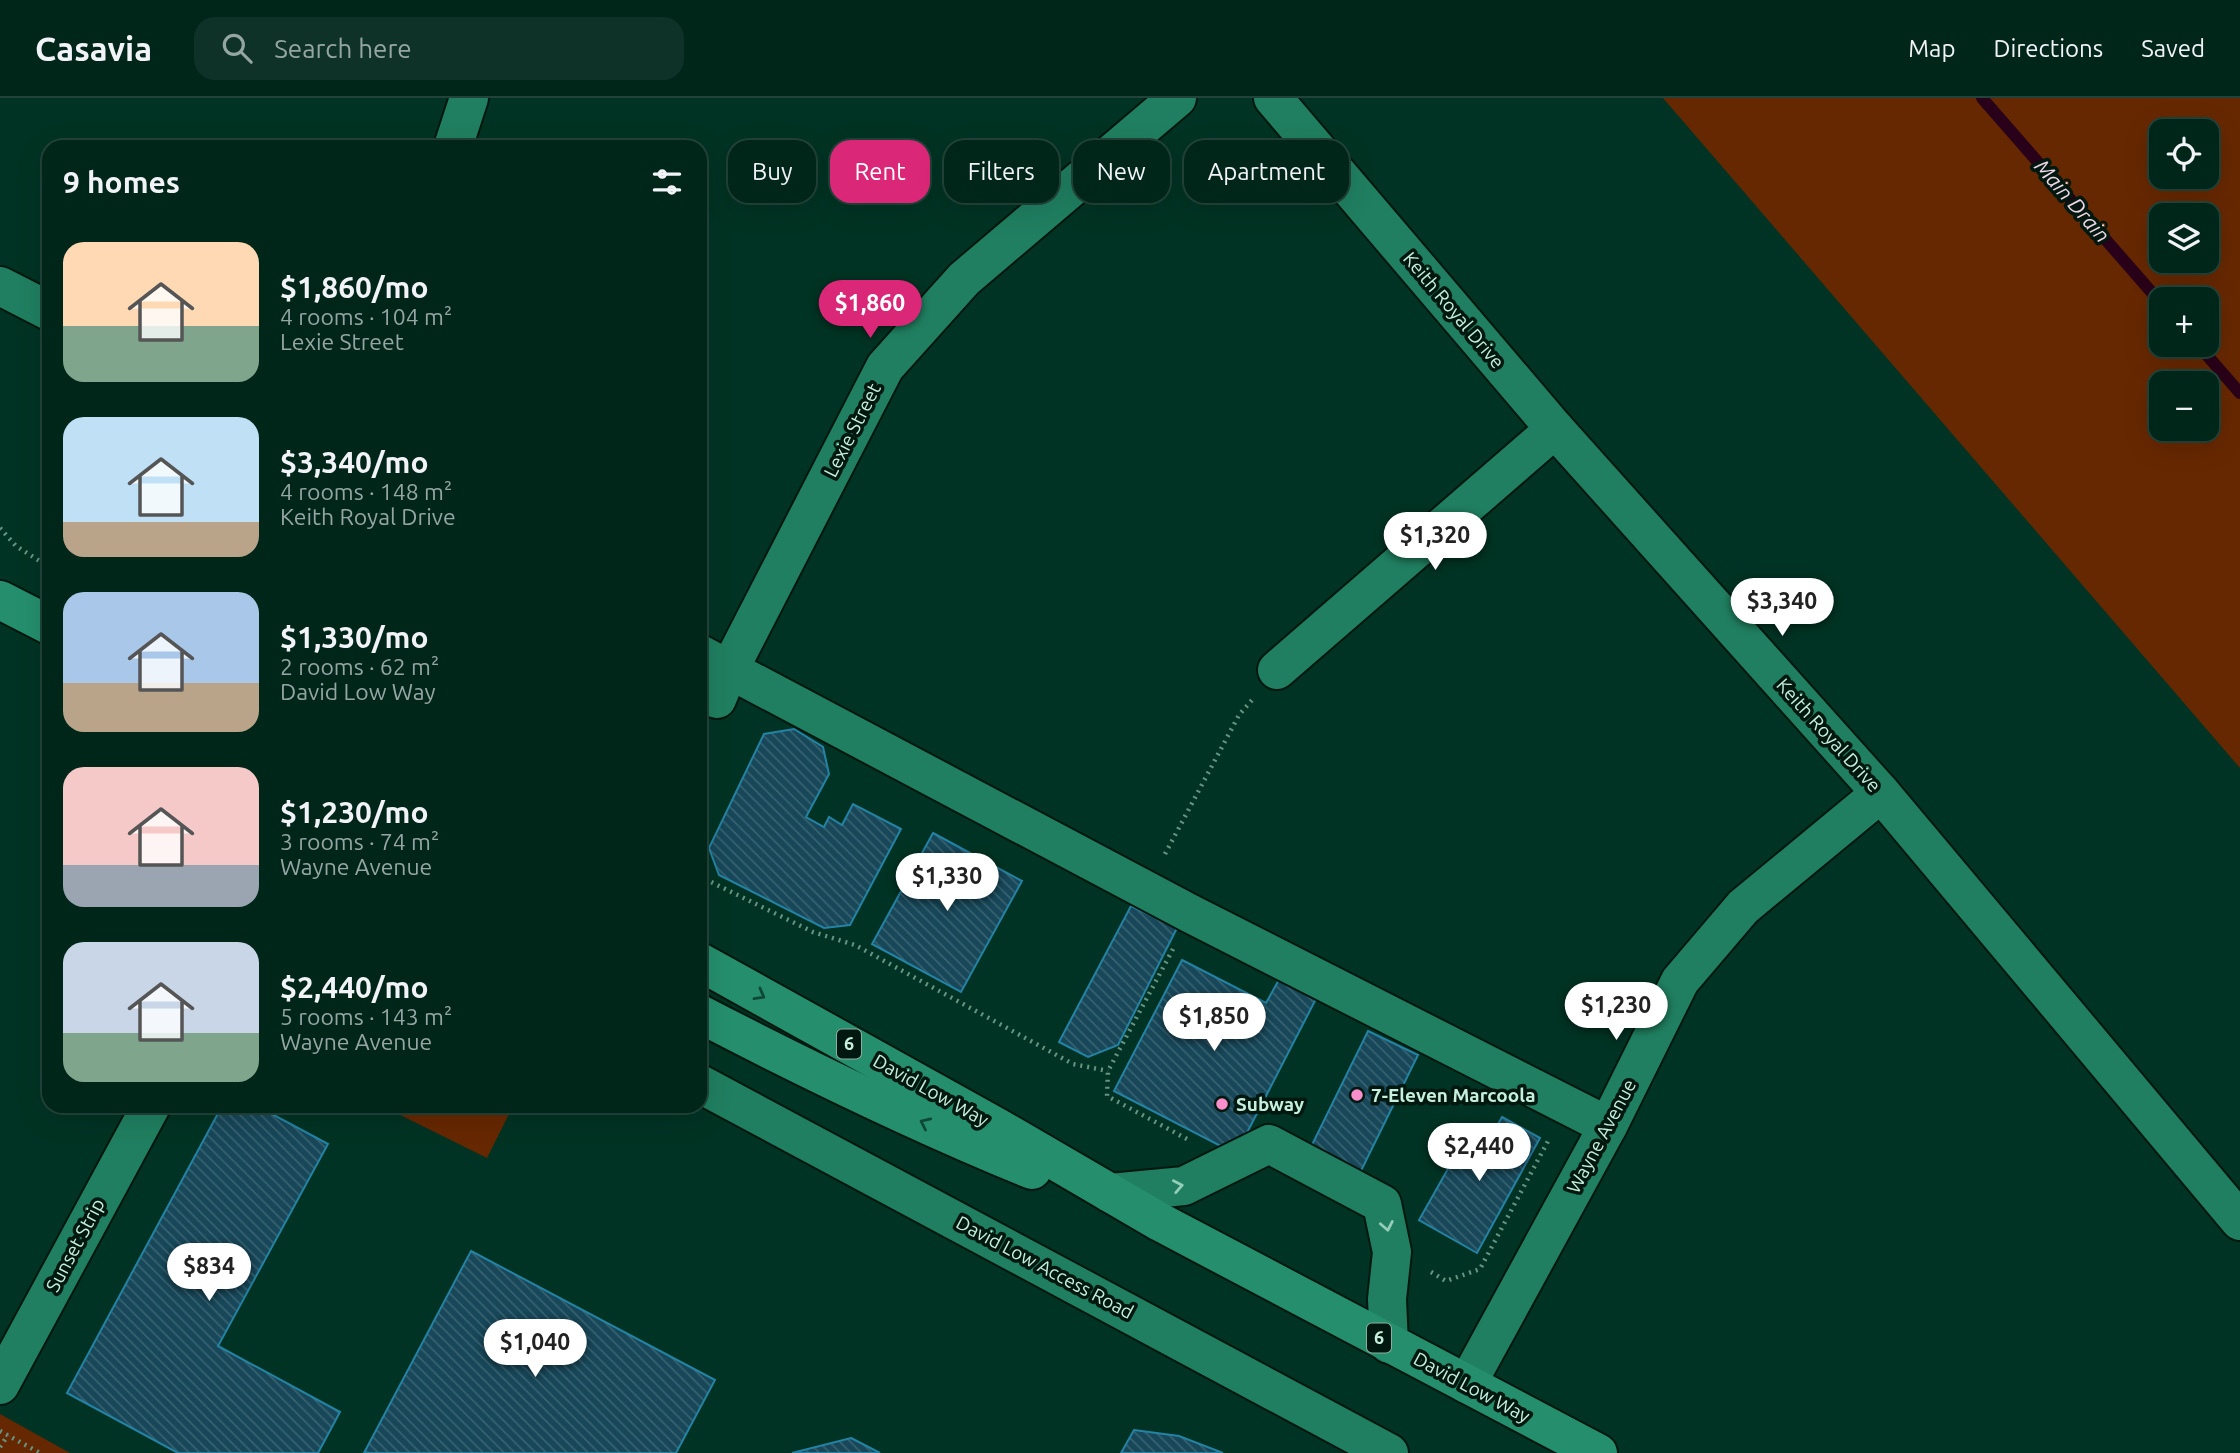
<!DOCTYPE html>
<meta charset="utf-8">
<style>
body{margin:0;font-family:Ubuntu,sans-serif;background:#0e3227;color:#f1f3f6;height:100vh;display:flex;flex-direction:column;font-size:26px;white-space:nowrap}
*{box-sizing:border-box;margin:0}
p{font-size:23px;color:#95a5a2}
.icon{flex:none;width:38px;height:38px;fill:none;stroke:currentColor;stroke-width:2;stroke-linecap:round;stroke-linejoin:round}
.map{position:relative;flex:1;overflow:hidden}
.details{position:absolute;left:42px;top:42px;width:665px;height:973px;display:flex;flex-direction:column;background:#00261a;border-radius:21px;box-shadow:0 7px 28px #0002,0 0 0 2px #224339}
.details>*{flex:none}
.top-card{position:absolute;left:728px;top:42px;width:665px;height:63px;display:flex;gap:14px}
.buttons{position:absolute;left:2149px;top:21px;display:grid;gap:14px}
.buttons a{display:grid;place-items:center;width:70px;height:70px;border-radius:14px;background:#00261a;box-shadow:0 7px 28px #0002,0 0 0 2px #224339;font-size:35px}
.price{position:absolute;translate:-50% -60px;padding:0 16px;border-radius:24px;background:#fff;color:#222;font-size:23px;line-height:46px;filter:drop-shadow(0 2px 4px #0008)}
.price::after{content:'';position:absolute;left:50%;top:42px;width:21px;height:16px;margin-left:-10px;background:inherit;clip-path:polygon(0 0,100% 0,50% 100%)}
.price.on{background:#db2777;color:#fff}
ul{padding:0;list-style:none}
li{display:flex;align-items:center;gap:21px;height:175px;padding:0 21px}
li span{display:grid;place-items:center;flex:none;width:196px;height:140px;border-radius:21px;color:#555}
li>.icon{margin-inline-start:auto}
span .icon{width:84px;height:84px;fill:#fffc;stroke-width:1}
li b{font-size:30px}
h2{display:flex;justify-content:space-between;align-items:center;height:84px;padding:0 21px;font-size:30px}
.chip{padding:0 24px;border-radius:21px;background:#00261a;box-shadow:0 7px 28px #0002,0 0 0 2px #224339;font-size:24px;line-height:63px}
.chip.on{background:#db2777;color:#fff}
header{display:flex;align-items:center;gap:42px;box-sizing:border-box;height:98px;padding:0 35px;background:#00261a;border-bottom:2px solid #224339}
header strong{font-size:33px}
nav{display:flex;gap:38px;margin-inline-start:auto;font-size:24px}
.search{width:490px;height:63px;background:#0e3227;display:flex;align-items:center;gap:18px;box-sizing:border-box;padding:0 24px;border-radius:21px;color:#95a5a2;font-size:26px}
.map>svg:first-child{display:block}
</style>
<header>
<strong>Casavia</strong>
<div class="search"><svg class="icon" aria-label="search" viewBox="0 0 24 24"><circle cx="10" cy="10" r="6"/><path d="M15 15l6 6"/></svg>Search here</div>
<nav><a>Map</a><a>Directions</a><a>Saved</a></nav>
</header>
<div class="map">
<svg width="2240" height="1355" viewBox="0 0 2240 1355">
<defs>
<pattern id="building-back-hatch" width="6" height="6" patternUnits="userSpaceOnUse" patternTransform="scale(1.75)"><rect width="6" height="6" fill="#174759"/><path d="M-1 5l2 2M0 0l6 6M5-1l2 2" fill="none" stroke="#376270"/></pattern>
</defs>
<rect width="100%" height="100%" fill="#003323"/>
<!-- green -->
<g fill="#662800" fill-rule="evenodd">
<path d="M1663,0H2240V670ZM2161,33H2207V79H2161ZM2161,117H2207V163H2161ZM2161,201H2207V247H2161ZM2161,285H2207V331H2161Z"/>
<path d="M382,1008H513L487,1060Z"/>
<path d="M0,1316L70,1355H0Z"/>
</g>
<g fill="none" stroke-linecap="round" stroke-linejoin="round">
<!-- stream -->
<g stroke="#290019" stroke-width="12">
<path d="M1982,0L2161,205"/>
<path d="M2198,247L2240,295"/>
</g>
</g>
<!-- building -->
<g fill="url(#building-back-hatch)" stroke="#2483a5" stroke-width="2">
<path d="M794,631L823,649L829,676L806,719L824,729L829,719L842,727L853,706L901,731L850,827L824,830L719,777L709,750L764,636Z"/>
<path d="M933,735L1022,783L961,894L872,846Z"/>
<path d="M1131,808L1177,830L1118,947L1088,959L1059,944Z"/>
<path d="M1182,862L1266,905L1281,878L1318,897L1236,1056L1114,993Z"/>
<path d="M1368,933L1418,957L1357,1081L1307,1057Z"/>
<path d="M222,1008H257L328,1046L218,1248L340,1314L318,1355H178L67,1295Z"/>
<path d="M1502,1019L1540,1040L1477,1155L1419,1122L1471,1030L1490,1040Z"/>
<path d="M471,1153L715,1282L676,1355H364Z"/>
<path d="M1134,1332L1179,1338L1223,1355H1121Z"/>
<path d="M851,1340L880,1355H792Z"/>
</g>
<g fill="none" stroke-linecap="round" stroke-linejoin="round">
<defs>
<g id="minor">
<path d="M1273,0L1555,331L1881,695L2240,1123"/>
<path d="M453,49L469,0"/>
<path d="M0,188L49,213"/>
<path d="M700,556L1191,816L1608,1028"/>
<path d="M1277,572L1555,331"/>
<path d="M717,601L729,572L885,269L964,181L1177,0"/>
<path d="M700,986L1389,1355"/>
<path d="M1110,1095L1184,1088L1269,1046L1382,1106L1392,1154L1387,1201L1389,1246"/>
<path d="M1467,1286L1608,1028L1680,883L1743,809L1881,695"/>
<path d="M0,1287L151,1008"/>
</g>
<g id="major">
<path d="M0,502L49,527"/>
<path d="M700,864L997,1029L1160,1124L1598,1355"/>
<path d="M700,916C808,972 919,1026 1032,1072"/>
</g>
</defs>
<!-- minor casing -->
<use href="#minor" stroke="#00180f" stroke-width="42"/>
<!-- major casing -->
<use href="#major" stroke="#00180f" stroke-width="42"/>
<!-- path -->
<g stroke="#669483" stroke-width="4.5" stroke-dasharray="2 5" stroke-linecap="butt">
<path d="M0,430L16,448L49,469"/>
<path d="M1165,756L1239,617L1252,602"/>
<path d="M700,776L709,783L813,834L855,847L1073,966L1108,973"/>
<path d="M1173,851L1108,973L1107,998L1187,1041"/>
<path d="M1431,1174L1446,1183L1480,1171L1548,1043"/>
<path d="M0,1333L40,1355"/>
<path d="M0,1349L8,1337"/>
</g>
<!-- minor -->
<use href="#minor" stroke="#207f60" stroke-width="38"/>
<!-- major -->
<use href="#major" stroke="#258f6d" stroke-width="38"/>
</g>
<!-- one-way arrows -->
<defs><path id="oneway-chevron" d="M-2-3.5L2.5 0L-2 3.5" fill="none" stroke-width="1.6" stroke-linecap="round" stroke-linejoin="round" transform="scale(1.75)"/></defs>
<g stroke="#0f4835">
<use href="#oneway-chevron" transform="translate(760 897) rotate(29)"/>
<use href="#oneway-chevron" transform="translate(925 1025) rotate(-155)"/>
</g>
<g stroke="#94cdb8">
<use href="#oneway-chevron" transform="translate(1178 1088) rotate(-11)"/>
<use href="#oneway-chevron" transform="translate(1387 1128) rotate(79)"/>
</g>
<!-- markers -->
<g fill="#f98fca" stroke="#00180f" stroke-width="2.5">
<circle cx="1357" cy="997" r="7"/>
<circle cx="1222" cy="1006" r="7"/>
</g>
<g text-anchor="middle" stroke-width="7" stroke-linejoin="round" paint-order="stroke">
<!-- shield labels -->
<g fill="#00180f" stroke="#8bae9f" stroke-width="2">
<rect x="837" y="931.5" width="24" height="29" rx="5"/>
<rect x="1367" y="1225.5" width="24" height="29" rx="5"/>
</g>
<g font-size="18" font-weight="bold" fill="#c6efdd">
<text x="849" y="952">6</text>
<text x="1379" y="1246">6</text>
</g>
<!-- street labels -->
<g font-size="19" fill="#c6efdd" stroke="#00180f">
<text transform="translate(1454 212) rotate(50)" y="7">Keith Royal Drive</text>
<text transform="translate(852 332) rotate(-63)" y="7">Lexie Street</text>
<text transform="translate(1829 637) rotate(48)" y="7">Keith Royal Drive</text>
<text transform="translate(931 992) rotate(29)" y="7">David Low Way</text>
<text transform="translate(1601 1038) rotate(-62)" y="7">Wayne Avenue</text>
<text transform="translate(75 1147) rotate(-62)" y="7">Sunset Strip</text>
<text transform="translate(1045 1169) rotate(28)" y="7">David Low Access Road</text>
<text transform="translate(1472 1289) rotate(28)" y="7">David Low Way</text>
</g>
<!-- poi labels -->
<g font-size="19" font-weight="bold" fill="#c6efdd" stroke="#00180f" text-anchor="start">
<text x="1371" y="1004">7-Eleven Marcoola</text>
<text x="1236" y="1013">Subway</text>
</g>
<!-- water labels -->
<g font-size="21" font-style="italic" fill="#f2d7e4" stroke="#00180f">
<text transform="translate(2072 103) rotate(49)" y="7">Main Drain</text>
</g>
</g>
</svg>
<div class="buttons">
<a><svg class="icon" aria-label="locate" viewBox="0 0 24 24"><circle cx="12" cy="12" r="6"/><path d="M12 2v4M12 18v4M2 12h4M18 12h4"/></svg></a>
<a><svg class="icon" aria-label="layers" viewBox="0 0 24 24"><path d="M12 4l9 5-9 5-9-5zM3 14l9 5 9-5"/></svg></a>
<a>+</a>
<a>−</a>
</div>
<b class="price on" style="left:870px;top:242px">$1,860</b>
<b class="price" style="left:1435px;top:474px">$1,320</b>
<b class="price" style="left:1782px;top:540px">$3,340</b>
<b class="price" style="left:947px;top:815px">$1,330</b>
<b class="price" style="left:1616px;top:944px">$1,230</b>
<b class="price" style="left:1214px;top:955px">$1,850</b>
<b class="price" style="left:1479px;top:1085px">$2,440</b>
<b class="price" style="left:209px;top:1205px">$834</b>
<b class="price" style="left:535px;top:1281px">$1,040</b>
<div class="top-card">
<a class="chip">Buy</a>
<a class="chip on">Rent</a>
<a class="chip">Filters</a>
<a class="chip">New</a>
<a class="chip">Apartment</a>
</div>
<section class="details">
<h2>9 homes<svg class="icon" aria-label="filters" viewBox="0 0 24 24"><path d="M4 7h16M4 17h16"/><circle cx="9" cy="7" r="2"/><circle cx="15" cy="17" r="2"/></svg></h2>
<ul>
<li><span style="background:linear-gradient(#ffd9b3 60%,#7fa58c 0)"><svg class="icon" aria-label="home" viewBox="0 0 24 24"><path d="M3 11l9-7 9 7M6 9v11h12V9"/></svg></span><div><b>$1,860/mo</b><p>4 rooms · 104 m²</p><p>Lexie Street</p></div></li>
<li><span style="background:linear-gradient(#bfe0f5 75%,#b9a48a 0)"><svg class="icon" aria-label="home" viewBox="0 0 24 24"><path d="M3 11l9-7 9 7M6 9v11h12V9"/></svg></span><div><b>$3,340/mo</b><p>4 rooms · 148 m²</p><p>Keith Royal Drive</p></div></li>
<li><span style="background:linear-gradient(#a9c7e8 65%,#b9a48a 0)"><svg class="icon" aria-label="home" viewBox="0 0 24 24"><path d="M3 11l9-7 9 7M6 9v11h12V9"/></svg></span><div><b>$1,330/mo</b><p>2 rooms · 62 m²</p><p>David Low Way</p></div></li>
<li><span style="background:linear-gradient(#f6c9c9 70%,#9aa5b1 0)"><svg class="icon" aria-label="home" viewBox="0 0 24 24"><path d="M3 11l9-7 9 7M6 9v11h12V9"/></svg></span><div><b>$1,230/mo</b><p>3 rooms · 74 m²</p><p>Wayne Avenue</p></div></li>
<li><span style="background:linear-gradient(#c9d6e8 65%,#7fa58c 0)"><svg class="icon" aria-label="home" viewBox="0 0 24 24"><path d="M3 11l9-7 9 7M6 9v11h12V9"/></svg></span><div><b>$2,440/mo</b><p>5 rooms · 143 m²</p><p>Wayne Avenue</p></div></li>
</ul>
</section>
</div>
